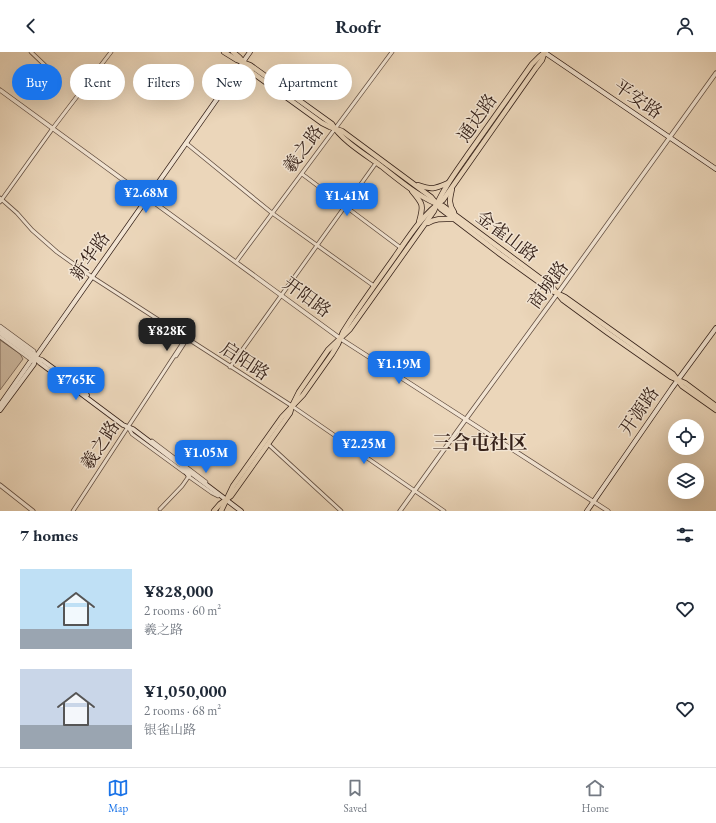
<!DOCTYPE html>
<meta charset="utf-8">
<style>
body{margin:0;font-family:"EB Garamond","Noto Serif SC",serif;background:#f2f2f3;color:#1f2937;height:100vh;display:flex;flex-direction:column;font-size:15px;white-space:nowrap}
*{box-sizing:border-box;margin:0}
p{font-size:13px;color:#747a83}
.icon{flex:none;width:22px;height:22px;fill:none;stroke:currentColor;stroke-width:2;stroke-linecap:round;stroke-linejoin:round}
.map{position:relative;height:459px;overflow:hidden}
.details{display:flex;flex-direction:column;background:#fff;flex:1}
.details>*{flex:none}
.top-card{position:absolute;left:12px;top:12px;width:400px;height:36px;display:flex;gap:8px}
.controls{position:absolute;left:668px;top:367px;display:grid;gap:8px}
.controls a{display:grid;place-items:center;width:36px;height:36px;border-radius:50%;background:#fff;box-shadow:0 4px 16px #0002;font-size:20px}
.price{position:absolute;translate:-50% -34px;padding:0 9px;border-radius:8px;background:#1a73e8;color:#fff;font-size:13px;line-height:26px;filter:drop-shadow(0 1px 2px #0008)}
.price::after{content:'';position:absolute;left:50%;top:24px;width:12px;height:9px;margin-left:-6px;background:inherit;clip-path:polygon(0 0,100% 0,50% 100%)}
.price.current{background:#222;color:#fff}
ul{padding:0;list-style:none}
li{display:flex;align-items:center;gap:12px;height:100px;padding:0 20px}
li span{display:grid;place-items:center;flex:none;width:112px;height:80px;border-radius:0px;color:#555}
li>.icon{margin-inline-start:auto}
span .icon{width:48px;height:48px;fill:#fffc;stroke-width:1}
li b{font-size:17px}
h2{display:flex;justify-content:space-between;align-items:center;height:48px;padding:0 20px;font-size:17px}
.tag{padding:0 14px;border-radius:18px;background:#fff;box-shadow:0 4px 16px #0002;font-size:14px;line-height:36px}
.tag.current{background:#1a73e8;color:#fff}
header{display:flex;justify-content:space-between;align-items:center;height:52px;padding:0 20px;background:#fff;font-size:18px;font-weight:700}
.menu{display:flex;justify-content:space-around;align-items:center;height:56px;border-top:1px solid #e0e1e3;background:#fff;font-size:11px;color:#747a83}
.menu a{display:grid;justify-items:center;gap:2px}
.menu .current{color:#1a73e8}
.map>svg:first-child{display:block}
</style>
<header><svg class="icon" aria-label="back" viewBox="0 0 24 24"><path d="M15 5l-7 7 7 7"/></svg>Roofr<svg class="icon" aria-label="person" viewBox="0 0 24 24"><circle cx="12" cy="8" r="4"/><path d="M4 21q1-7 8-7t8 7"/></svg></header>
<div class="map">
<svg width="716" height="459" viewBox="0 0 716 459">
<rect width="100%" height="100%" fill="#ebd6ba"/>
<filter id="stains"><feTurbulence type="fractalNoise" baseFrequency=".005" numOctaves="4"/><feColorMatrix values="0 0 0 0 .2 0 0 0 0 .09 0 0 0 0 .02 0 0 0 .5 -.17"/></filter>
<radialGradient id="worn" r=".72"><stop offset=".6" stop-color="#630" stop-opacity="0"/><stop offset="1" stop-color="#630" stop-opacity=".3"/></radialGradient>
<!-- green -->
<path fill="#ccb79f" stroke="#816c5c" d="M0,288L20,302L23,307L0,338Z"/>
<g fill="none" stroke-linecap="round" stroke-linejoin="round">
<defs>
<g id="minor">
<path d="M31,0L52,20"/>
<path d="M186,91L272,161L374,234"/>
<path d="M302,122L401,196"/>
<path d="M0,146L17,161L32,178L57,200L92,225L292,354L444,459"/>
<path d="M0,150L53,76L111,0"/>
<path d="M236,210L392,0"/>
<path d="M0,274L34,299L35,303"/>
<path d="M0,285L30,307L34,306"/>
<path d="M176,304L185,290L186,286"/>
<path d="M230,315L376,111"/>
<path d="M128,375L132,382L184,420"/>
<path d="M152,389L206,430"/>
<path d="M268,392L341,459"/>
<path d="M188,424L212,441L218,444"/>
<path d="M160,457L182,434L189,424"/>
<path d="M73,459L186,286"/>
</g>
<g id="tertiary">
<path d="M0,38L341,287L608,459"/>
<path d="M0,433L33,459"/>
<path d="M400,459L466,367L563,234L716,21"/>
</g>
<g id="secondary">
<path d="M544,0L716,117"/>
<path d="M0,277L33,302L35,306L40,311L123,373L133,377L241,459"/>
<path d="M0,281L31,304L36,306"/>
<path d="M36,306L42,308L83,338L87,343"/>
<path d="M0,353L30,310L35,306"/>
<path d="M0,358L34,312L35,306L40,299L250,0"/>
<path d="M182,416L189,424"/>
<path d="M587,459L672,336L716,276"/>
</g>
<g id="primary">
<path d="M224,0L237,8L250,13L332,72C341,88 366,103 381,114C399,128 422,148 443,154L552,235L563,248L608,281L671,325L685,331L716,354"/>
<path d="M233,0L239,5L253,21L322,71L330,75L342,79L431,145L441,157L500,202L550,238L565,245L673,322L682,334L716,358"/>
<path d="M418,133C432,138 434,137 448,131"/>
<path d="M452,137C450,146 448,152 454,160"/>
<path d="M412,139C423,152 424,153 419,170"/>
<path d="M428,171C436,166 444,167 453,167"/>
<path d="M214,459L220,452L231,444L290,361L292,354L299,340L328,298L350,277L434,159C442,138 456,120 469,101C490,71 511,42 532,12L539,5L545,0"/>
<path d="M221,459L233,434L282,365L303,343L332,302L338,292L343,280L350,269C364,248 379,227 394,206C408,186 422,163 443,148L535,17L542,8L544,2"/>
</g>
</defs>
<!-- minor casing -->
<use href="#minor" stroke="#634f42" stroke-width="4.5"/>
<!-- tertiary casing -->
<use href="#tertiary" stroke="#634f42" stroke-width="5"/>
<!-- secondary casing -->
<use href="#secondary" stroke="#36221a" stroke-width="5.5"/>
<!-- primary casing -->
<use href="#primary" stroke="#36221a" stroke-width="6"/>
<!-- minor -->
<use href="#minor" stroke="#f2e4d2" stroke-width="3"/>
<!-- tertiary -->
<use href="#tertiary" stroke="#f2e4d2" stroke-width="3.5"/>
<!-- secondary -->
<use href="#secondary" stroke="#f2e4d2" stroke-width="4"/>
<!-- primary -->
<use href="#primary" stroke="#ebd6ba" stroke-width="4.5"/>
</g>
<g text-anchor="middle" stroke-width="3" stroke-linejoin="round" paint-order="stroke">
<!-- street labels -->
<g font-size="18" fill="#36221a" stroke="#f2e4d2">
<text transform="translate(638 47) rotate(35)" y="6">平安路</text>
<text transform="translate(477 66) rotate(-55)" y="6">通达路</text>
<text transform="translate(303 97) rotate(-54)" y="6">羲之路</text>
<text transform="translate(507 184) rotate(37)" y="6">金雀山路</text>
<text transform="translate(90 204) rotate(-55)" y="6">新华路</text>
<text transform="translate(548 233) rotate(-54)" y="6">商城路</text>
<text transform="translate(307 245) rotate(36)" y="6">开阳路</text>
<text transform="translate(245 309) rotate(33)" y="6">启阳路</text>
<text transform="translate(639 359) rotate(-55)" y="6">开源路</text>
<text transform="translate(100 393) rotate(-57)" y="6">羲之路</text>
</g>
<!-- neighbourhood labels -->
<g font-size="19" font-weight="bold" fill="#36221a" stroke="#f2e4d2">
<text x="480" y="397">三合屯社区</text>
</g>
</g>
<rect width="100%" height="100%" filter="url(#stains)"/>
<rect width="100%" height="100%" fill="url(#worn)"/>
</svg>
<div class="controls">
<a><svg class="icon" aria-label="locate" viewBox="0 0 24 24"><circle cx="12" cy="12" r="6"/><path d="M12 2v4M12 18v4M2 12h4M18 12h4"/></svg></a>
<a><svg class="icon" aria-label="layers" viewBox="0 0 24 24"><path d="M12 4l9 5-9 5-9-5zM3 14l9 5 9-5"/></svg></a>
</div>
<b class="price" style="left:146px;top:162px">¥2.68M</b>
<b class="price" style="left:347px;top:165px">¥1.41M</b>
<b class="price current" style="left:167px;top:300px">¥828K</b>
<b class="price" style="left:399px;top:333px">¥1.19M</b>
<b class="price" style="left:76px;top:349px">¥765K</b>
<b class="price" style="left:364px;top:413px">¥2.25M</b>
<b class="price" style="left:206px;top:422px">¥1.05M</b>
<div class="top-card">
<a class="tag current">Buy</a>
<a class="tag">Rent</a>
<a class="tag">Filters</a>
<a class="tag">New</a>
<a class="tag">Apartment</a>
</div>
</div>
<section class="details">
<h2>7 homes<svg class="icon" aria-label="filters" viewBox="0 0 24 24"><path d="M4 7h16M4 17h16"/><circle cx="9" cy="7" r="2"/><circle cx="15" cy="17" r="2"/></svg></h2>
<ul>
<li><span style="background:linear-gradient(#bfe0f5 75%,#9aa5b1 0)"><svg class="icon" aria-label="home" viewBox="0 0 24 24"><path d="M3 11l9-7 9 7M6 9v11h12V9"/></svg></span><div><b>¥828,000</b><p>2 rooms · 60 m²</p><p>羲之路</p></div><svg class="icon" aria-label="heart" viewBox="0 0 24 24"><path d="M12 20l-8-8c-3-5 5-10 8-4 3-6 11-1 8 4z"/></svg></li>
<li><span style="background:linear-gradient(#c9d6e8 70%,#9aa5b1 0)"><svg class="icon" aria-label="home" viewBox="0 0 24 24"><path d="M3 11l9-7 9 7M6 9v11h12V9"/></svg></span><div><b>¥1,050,000</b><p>2 rooms · 68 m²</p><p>银雀山路</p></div><svg class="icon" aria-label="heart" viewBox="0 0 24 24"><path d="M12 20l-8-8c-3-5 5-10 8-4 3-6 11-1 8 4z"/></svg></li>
</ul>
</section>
<nav class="menu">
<a class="current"><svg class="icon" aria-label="map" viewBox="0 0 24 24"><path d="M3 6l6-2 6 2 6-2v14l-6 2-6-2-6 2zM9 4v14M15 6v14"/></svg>Map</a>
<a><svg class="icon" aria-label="saved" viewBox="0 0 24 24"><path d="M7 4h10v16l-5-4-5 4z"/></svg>Saved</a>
<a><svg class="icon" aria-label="home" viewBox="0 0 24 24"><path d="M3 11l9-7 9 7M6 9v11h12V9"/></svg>Home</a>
</nav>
